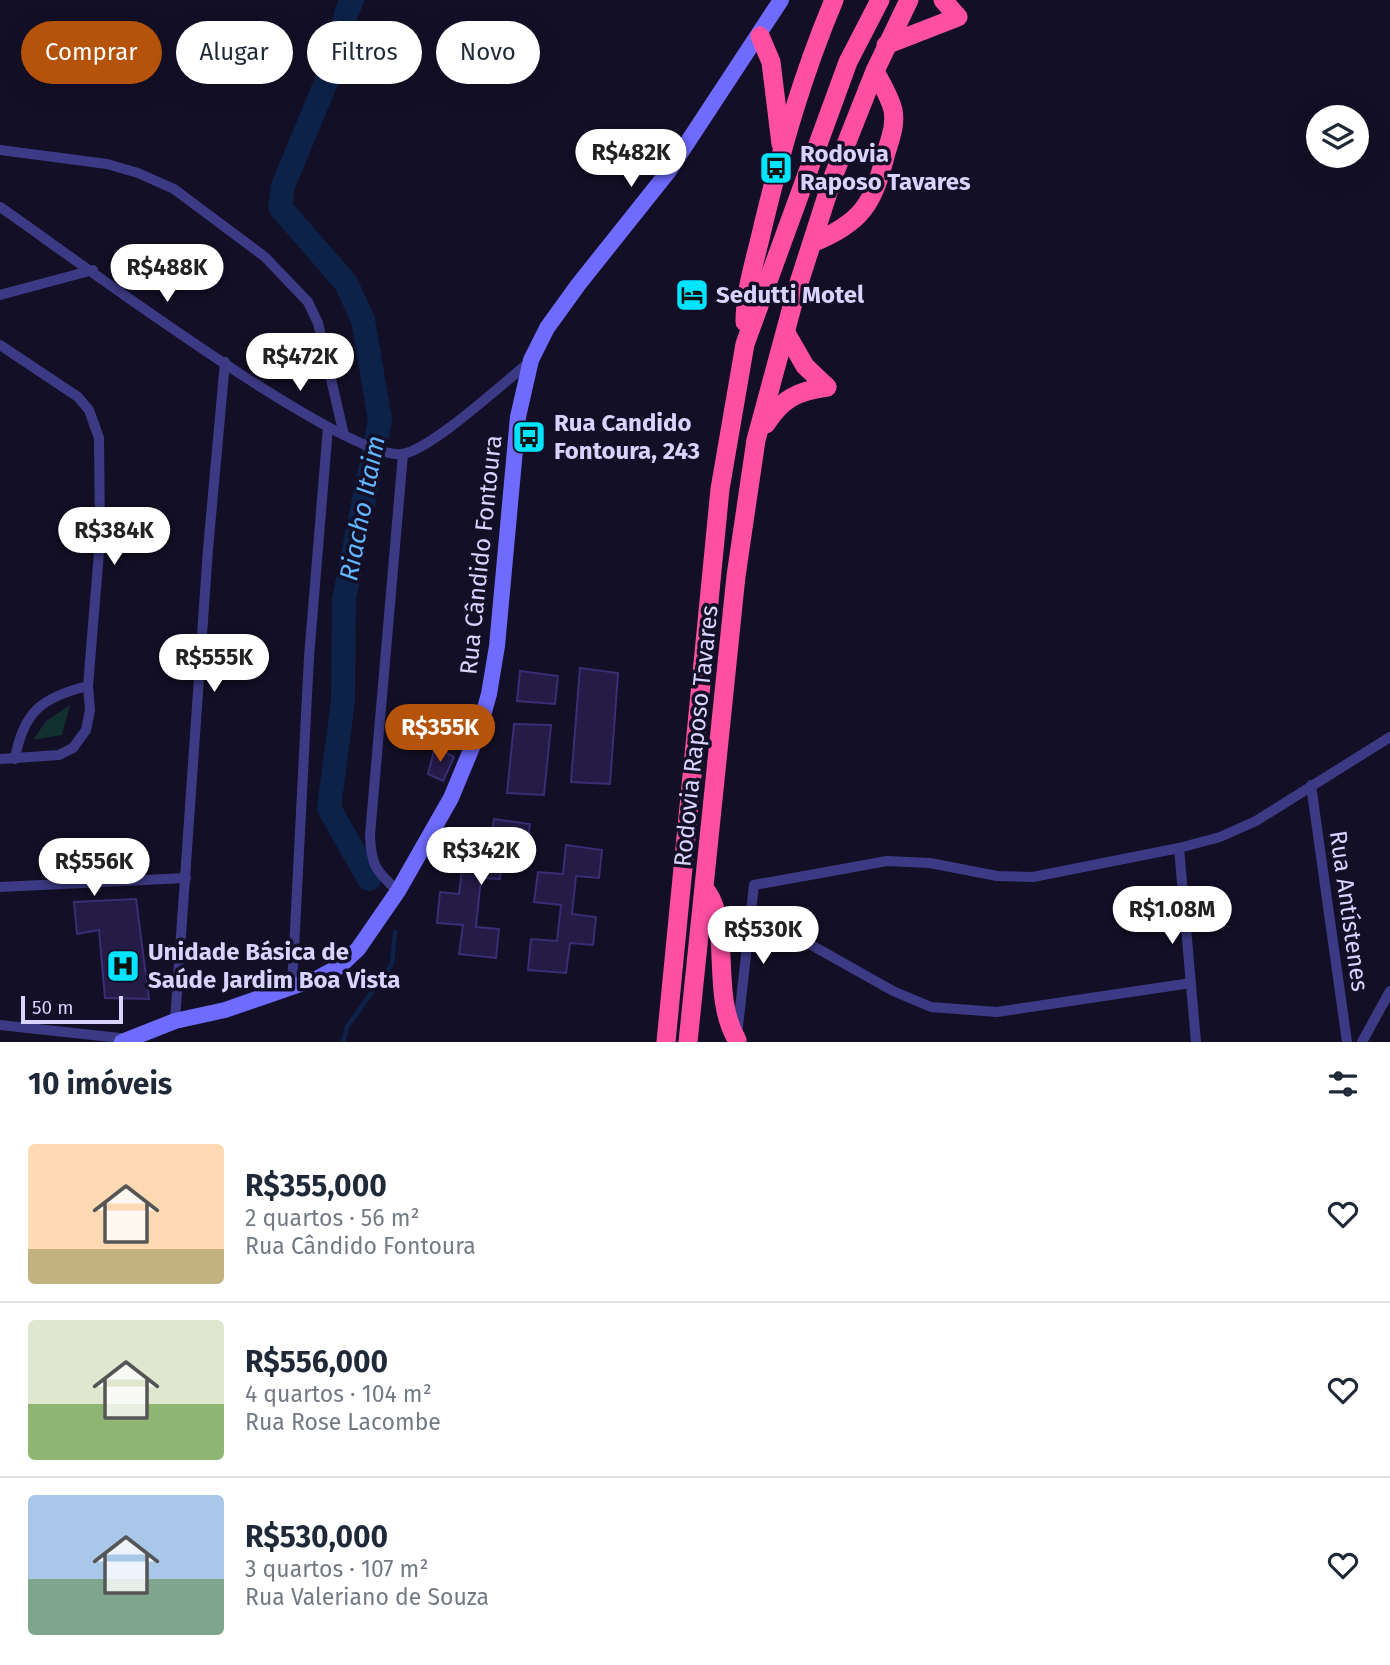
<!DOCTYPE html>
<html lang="pt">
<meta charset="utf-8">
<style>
body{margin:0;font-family:"Fira Sans",sans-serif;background:#f6f6f7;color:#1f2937;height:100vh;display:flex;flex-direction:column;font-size:26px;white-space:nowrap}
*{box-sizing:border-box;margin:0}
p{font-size:23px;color:#747a83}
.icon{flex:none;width:38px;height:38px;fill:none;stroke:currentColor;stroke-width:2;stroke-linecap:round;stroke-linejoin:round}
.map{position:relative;height:1042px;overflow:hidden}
.panel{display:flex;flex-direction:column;background:#fff;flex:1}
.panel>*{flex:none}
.hud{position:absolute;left:21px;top:21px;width:700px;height:63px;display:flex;gap:14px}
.fabs{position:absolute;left:1306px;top:105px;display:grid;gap:14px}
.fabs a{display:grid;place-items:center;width:63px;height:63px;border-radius:50%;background:#fff;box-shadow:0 7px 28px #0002;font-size:35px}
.scale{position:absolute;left:21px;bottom:18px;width:102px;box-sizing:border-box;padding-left:7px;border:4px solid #d9d4ff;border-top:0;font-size:19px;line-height:24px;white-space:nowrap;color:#d9d4ff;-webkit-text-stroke:5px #130f26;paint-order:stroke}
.price{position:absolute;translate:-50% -60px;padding:0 16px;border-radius:24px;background:#fff;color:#222;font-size:23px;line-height:46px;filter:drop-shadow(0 2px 4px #0008)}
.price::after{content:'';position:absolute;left:50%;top:42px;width:21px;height:16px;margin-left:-10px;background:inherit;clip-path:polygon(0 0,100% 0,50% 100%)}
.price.current{background:#b45309;color:#fff}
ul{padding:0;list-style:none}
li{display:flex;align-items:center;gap:21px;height:175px;padding:0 28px}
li+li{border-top:2px solid #e0e1e3}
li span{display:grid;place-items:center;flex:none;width:196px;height:140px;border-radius:7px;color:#555}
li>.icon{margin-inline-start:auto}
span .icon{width:84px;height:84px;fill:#fffc;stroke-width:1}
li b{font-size:30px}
h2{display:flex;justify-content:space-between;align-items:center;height:84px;padding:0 28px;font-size:30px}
.tag{padding:0 24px;border-radius:32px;background:#fff;box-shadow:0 7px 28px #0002;font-size:24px;line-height:63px}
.tag.current{background:#b45309;color:#fff}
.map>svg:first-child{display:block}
</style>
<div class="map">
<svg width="1390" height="1042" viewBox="0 0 1390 1042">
<rect width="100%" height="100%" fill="#130f26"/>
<!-- green -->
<path fill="#12302f" d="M70,705L62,735L33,740L46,721Z"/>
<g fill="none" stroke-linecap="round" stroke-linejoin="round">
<!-- stream -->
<path stroke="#0c2248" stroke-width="4.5" d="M343,1042L347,1027L392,964L395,932"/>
<!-- river -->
<path stroke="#0c2248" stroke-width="24" d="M352,0L346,14L341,46L283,186L280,207L346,283L363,320L380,420L344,599L343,700L329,808L369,879"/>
</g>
<!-- building -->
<g fill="#241b47" stroke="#3b2d73" stroke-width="2">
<path d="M580,668L618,673L610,784L571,782Z"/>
<path d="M520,671L558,676L555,704L517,701Z"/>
<path d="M514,724L551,725L544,795L507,793Z"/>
<path d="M435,747L454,757L443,781L428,774Z"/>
<path d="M494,819L530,824L526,852L503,850L500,879L481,878L476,927L499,929L496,958L459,954L463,925L437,923L440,892L459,894L465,845L490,848Z"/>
<path d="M566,845L602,850L599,878L576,876L572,914L596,917L593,945L570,943L566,973L528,970L531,939L557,941L561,905L534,902L538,872L563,874Z"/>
<path d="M136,899L149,999L105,998L99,930L77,934L74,902Z"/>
</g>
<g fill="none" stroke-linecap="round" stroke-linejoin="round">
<!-- street -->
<g stroke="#3d3a85" stroke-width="10">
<path d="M0,150L107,164L138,173L174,189L265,257L308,302L318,323L344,435"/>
<path d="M0,207C63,250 344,461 402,454C430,451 505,381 531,361"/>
<path d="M0,295L93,270"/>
<path d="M0,345L78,397L89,410L99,438L100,540L88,686L90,710L86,730L73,748L59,755L0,759"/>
<path d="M15,759C23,712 42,697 88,686"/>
<path d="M1311,785L1347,1042"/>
<path d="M1179,848L1196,1042"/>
<path d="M0,887L186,878"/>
<path d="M398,891C375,871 371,864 370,835L403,454"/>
<path d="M751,911L893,991L931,1007L997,1012L1191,983"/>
<path d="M292,987L309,657L328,427"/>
<path d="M175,1021L208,549L225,362"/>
<path d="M0,1025L129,1039"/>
<path d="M737,1035L754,885L887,861L930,863L997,876L1033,877L1179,848L1220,837L1256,821L1390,737"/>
<path d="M1362,1042L1390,991"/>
</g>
<!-- secondary -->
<path stroke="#6f6bff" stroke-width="16" d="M122,1042L175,1021L225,1010L318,978L340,966L358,949L398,891L451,798L478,733L489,694L497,646L518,417L531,360L547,328L578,285L668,172L781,0"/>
<!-- highway -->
<g stroke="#ff4fa3" stroke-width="19">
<path d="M760,36L771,62L781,144"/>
<path d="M886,45L958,17L943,0"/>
<path d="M812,243C862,223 873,204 886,153C890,139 896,125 893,110C890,97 881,83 875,71"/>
<path d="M745,322C745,289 756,258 763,226C782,147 802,76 834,0"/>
<path d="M786,333L805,366L827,387"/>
<path d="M766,424C782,399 797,391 827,387"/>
<path d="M707,892C732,928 710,994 737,1040"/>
<path d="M666,1042L720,489L745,344L848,62L880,0"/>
<path d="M688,1042L736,576L756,440L796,292L833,177L875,71L909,0"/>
</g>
</g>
<!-- icons -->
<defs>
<symbol id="bus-square" viewBox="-11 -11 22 22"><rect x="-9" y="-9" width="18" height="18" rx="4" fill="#00e5ff" stroke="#130f26"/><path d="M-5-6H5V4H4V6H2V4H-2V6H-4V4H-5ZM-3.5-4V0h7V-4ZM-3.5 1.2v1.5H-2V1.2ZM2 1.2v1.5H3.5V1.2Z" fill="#111"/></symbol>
<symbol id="hotel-square" viewBox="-11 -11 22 22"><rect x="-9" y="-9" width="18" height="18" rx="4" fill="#00e5ff" stroke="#130f26"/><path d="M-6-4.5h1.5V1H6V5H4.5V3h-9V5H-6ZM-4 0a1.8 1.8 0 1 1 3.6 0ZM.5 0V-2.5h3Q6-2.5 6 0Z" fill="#111"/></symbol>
<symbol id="hospital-square" viewBox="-11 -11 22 22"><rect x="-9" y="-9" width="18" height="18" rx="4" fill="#00e5ff" stroke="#130f26"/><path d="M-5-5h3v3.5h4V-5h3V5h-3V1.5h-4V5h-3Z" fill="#111"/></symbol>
</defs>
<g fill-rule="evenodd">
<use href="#bus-square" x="757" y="149" width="38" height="38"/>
<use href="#hotel-square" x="673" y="276" width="38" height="38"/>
<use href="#bus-square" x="510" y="418" width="38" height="38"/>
<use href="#hospital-square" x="104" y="947" width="38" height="38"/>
</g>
<g text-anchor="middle" stroke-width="7" stroke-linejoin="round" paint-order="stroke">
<!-- poi labels -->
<g font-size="24" font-weight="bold" fill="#d9d4ff" stroke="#130f26" text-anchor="start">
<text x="800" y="162">Rodovia<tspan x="800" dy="28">Raposo Tavares</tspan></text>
<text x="716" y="303">Sedutti Motel</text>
<text x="554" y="431">Rua Candido<tspan x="554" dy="28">Fontoura, 243</tspan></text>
<text x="148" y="960">Unidade Básica de<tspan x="148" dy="28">Saúde Jardim Boa Vista</tspan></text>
</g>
<!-- street labels -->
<g font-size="24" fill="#d9d4ff" stroke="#130f26">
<text transform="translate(481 555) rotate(-84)" y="8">Rua Cândido Fontoura</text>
<text transform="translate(696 736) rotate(-84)" y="8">Rodovia Raposo Tavares</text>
<text transform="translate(1349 911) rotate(82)" y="8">Rua Antístenes</text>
</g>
<!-- water labels -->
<g font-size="26" font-style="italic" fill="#62b6ff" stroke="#130f26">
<text transform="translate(362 508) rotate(-79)" y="9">Riacho Itaim</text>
</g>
</g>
</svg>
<div class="fabs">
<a><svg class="icon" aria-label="layers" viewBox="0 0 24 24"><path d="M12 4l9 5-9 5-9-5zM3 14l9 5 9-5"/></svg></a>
</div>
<div class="scale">50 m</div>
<b class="price" style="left:631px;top:189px">R$482K</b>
<b class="price" style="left:167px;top:304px">R$488K</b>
<b class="price" style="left:300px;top:393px">R$472K</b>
<b class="price" style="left:114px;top:567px">R$384K</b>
<b class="price" style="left:214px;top:694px">R$555K</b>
<b class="price current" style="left:440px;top:764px">R$355K</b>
<b class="price" style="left:481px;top:887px">R$342K</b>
<b class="price" style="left:94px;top:898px">R$556K</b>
<b class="price" style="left:1172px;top:946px">R$1.08M</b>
<b class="price" style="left:763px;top:966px">R$530K</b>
<div class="hud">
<a class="tag current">Comprar</a>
<a class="tag">Alugar</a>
<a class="tag">Filtros</a>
<a class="tag">Novo</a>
</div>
</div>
<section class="panel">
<h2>10 imóveis<svg class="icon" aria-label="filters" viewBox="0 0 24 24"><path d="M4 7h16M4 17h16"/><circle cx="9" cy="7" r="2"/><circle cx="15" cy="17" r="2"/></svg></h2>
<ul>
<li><span style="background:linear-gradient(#ffd9b3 75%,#c2b280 0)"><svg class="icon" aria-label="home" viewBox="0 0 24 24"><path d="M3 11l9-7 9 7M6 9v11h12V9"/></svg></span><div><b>R$355,000</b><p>2 quartos · 56 m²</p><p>Rua Cândido Fontoura</p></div><svg class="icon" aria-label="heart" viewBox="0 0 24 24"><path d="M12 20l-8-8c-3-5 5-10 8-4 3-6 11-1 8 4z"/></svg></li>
<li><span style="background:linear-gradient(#dfe7d0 60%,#8fb573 0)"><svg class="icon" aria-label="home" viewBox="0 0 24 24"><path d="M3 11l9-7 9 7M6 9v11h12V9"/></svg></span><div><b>R$556,000</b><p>4 quartos · 104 m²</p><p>Rua Rose Lacombe</p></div><svg class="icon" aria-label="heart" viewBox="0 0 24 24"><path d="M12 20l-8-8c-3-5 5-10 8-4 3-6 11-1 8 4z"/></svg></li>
<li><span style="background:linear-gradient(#a9c7e8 60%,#7fa58c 0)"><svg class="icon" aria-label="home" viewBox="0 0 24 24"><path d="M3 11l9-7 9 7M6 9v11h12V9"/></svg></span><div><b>R$530,000</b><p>3 quartos · 107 m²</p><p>Rua Valeriano de Souza</p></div><svg class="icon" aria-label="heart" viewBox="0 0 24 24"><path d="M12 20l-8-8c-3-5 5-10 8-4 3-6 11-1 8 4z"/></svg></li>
</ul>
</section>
